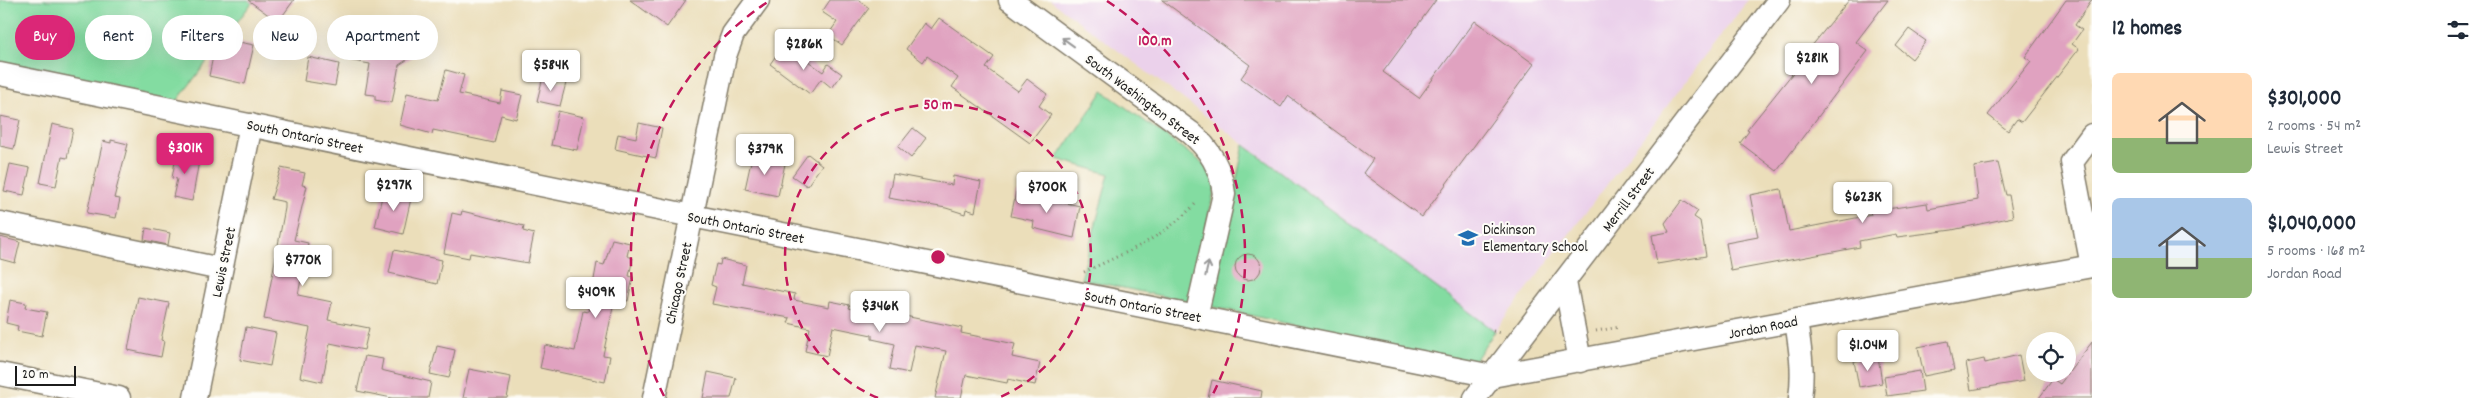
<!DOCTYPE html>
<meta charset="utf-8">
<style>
body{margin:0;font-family:Dekko,sans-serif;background:#f6f6f7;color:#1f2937;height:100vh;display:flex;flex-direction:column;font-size:19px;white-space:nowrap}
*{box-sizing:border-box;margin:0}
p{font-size:16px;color:#747a83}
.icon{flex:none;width:28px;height:28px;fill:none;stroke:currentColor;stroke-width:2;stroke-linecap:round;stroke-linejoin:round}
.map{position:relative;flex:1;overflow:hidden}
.details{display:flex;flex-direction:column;background:#fff;width:400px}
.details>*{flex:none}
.banner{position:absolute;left:15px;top:15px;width:475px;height:45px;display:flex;gap:10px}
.controls{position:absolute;left:2026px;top:332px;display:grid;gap:10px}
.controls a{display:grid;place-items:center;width:50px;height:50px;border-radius:50%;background:#fff;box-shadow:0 5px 20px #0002;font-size:25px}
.scale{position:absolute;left:15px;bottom:12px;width:61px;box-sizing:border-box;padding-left:5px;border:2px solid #1c1c1c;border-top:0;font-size:14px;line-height:18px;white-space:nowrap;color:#1c1c1c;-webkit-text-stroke:4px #fdfcf7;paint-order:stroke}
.price{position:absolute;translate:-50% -42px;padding:0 11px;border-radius:5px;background:#fff;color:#222;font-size:16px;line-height:32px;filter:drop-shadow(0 1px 2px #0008)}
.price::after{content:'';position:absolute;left:50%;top:30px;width:15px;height:11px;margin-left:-8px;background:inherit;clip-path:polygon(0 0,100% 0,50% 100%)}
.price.current{background:#db2777;color:#fff}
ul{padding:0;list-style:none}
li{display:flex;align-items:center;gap:15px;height:125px;padding:0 20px}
li span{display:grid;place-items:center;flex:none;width:140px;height:100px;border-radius:8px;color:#555}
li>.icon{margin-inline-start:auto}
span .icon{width:60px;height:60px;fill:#fffc;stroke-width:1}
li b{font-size:21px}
h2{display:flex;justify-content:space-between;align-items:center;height:60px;padding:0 20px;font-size:21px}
.pill{padding:0 18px;border-radius:22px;background:#fff;box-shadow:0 5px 20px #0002;font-size:18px;line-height:45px}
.pill.current{background:#db2777;color:#fff}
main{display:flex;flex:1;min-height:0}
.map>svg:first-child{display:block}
</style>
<main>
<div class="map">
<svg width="2092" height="398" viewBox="0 0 2092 398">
<rect width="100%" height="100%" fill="#fdfcf7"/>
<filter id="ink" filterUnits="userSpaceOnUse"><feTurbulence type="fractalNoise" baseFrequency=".02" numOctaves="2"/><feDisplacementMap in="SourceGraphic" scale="10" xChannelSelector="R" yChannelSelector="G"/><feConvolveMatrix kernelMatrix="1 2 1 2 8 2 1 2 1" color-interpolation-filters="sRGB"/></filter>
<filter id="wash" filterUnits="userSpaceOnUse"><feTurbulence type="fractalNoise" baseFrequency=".0096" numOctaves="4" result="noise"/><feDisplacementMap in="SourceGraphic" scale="20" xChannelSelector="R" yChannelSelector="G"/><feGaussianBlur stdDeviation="1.12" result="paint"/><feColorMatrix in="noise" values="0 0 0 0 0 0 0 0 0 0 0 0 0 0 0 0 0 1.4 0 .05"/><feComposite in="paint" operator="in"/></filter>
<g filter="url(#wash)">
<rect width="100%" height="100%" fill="#ebdeba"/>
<!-- built -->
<path fill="#ebd1eb" d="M1050,0H1748L1495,331Z"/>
<!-- green -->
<g fill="#83dca1" stroke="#507c5e">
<path d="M0,0H254L171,109L0,74Z"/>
<path d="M1103,91L1218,174L1189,302L1081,279L1109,174L1057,159Z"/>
<path d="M1244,145L1495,331L1472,365L1209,306Z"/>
</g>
<g id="blocks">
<!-- building -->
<g fill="#e0a2c0">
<path d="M248,0H294L278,22Z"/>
<path d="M630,0H686L667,27Z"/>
<path d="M830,0H859L869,8L842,45L828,35L837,22L822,12Z"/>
<path d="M1162,0H1436L1383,72L1419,98L1475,21L1534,64L1422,217L1363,173L1373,159L1288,96L1281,107L1241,78L1250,65Z"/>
<path d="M1849,0H1888L1856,42L1868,51L1777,171L1740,143L1749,131L1747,130L1800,64L1798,63Z"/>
<path d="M2066,0H2092L2075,25L2082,30L2072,44L2079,49L2022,122L2017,119L2008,131L1988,115L2031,61L2025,57Z"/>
<path d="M939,18L994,57L986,68L1018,91L1027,79L1047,94L1039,106L1051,115L1030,143L952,87L958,78L927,56L923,62L906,49L924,23L931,29Z"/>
<path d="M406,26L422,50L399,65L392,103L375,100V95L365,94L370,64L342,59L346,38L378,44Z"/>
<path d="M1909,29L1926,41L1912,59L1896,46Z"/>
<path d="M234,41L254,45L245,84L209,76L215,46L222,47V44L233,46Z"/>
<path d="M789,47L823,72L828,64L842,74L832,88L821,79L810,94L770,64L780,50L785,54Z"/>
<path d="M308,57L339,64L335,86L304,81Z"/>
<path d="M446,70L464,75L459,94L500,103L502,91L522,95L516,119L501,115L494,143L433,130L432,134L400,125L407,93L438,100Z"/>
<path d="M543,77L566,83L560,106L537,101Z"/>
<path d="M558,111L584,117L577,150L551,145Z"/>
<path d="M0,116L20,120L14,149L0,146Z"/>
<path d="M639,123L662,128L656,158L615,149L618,134L636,138Z"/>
<path d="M52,124L73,129L67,158L62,157L56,186L40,183Z"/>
<path d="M913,128L926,138L911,158L898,147Z"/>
<path d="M111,140L128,144L114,198L120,199L116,218L87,213L103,141L111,143Z"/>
<path d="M177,151L200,155L192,201L173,197L177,179L172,178Z"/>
<path d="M808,154L822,165L807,186L792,176Z"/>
<path d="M752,157L785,164L778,196L745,189Z"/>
<path d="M1998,163L2006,195H2009L2013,217L1952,230L1897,237L1896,234L1859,241L1860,247L1731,271L1726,243L1758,237L1750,195L1781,189L1789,231L1871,215L1870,212L1887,209L1927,203L1928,209L1978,200L1974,167Z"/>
<path d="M10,164L30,168L24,195L4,191Z"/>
<path d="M281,168L305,173L302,185L307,186L294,240L308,243L298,295L332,302L328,320L369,328L364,350L330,343L322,382L300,377L310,328L264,319L285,208V202L271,199Z"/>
<path d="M893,174L952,185L953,176L981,182L975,212L966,209L965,214L946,208L888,198Z"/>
<path d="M397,190L412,194L403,234L375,227L383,192L395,195Z"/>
<path d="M1016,192L1080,206L1074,238L1033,228L1034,221L1011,216Z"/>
<path d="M1682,200L1698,211L1694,217L1700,221L1706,256L1657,264L1652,235L1669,232L1665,223Z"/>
<path d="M462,211L524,226L523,231L534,234L528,263L470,253L469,258L444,253L452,213L461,215Z"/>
<path d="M146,228L170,233L168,245L144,240Z"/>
<path d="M0,237L20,242L15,263L0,259Z"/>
<path d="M612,239L630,243L627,256L633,258L629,276L633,277L628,301L615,298L603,355L610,356L605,382L540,368L545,345L575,351L583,311L588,312L597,263L604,265Z"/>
<path d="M394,250L442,260L437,284L389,273Z"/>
<circle cx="1248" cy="267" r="13"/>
<path d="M721,259L746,265L742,283L795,294L794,300L829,307L830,301L850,305L849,308L885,315L886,312L962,328L961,333L1015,344L1012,357L1040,363L1035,385L1008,379L1007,383L966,375L961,398H935L946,351L915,345L909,373L890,369L895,344L872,339V335L833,327L827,356L805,351L810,328L788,323L790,318L712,304L716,287L711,285L716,264L720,265Z"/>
<path d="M138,297L169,303L161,340L164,341L161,357L128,350Z"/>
<path d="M10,300L26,303L25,308L47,312L42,336L17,331L18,326L6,323Z"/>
<path d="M246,327L276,333L270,366L240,360Z"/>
<path d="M1948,341L1954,370L1924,376L1918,347Z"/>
<path d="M2092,342V398H2039L2053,379L2060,384Z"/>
<path d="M437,346L455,350L449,378L430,374Z"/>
<path d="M2019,355L2024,381L1971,390L1966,363L1984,359L1985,363Z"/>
<path d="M365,356L383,359L381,370L431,382L428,398H392L357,391Z"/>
<path d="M1878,356L1882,383L1859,387L1854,361Z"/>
<path d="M469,369L511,377L507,398H463Z"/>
<path d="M1920,371L1923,391L1887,396L1884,377Z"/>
<path d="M708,372L736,378L731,398H703Z"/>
<path d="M1212,380L1262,391L1261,398H1208Z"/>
</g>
</g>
</g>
<g filter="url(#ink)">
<use href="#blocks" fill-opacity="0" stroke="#847d6b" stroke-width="1"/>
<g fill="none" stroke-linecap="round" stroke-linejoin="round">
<defs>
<g id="minor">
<path d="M1010,0L1190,132C1210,149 1221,168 1224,194L1196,317"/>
<path d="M0,74L692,216L1492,376L2092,266"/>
<path d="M0,223L221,269"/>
<path d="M2092,266L2072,162L2092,135"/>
<path d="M1565,282L1580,361"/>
<path d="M1796,321C1800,347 1804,371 1800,398"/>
<path d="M0,374L119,398"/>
<path d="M195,398L251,125"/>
<path d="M654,398L725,56L733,34L758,0"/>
<path d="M1475,398L1779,0"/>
</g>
</defs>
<!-- minor casing -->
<use href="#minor" stroke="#847d6b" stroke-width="25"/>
<!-- path -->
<g stroke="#847d6b" stroke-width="3" stroke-dasharray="1 4" stroke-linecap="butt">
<path d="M1084,272C1127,252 1164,238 1197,202"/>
<path d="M1493,331L1500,333"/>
<path d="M1596,331L1620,327"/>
</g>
<!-- minor -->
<use href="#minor" stroke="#fff" stroke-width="22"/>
</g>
<!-- one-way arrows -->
<defs><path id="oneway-shaft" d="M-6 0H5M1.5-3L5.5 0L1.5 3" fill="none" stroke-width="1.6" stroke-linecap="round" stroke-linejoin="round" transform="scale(1.25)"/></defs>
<g stroke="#999">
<use href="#oneway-shaft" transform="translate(1068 42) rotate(-144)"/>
<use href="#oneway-shaft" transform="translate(1207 269) rotate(-77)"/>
</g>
</g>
<!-- distance rings -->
<g fill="none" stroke="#c2185b" stroke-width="2.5" stroke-dasharray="9 6">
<path d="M878 398A153 153 0 1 1 998 398"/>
<path d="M664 396A307 307 0 0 1 769 1M1107 1A307 307 0 0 1 1212 396"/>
</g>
<!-- icons -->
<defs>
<symbol id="school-bare" viewBox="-9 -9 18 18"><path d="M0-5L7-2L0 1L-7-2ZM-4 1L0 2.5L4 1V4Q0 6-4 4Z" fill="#1f6fb2" stroke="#fdfcf7" stroke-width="2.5" paint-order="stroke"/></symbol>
</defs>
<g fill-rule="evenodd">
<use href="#school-bare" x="1454" y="224" width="28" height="28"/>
</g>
<g text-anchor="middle" stroke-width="4" stroke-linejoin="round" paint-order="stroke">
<!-- street labels -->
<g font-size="15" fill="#1c1c1c" stroke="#fdfcf7">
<text transform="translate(1143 99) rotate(37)" y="5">South Washington Street</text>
<text transform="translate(305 136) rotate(12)" y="5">South Ontario Street</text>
<text transform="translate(1628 199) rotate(-53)" y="5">Merrill Street</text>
<text transform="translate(746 227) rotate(11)" y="5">South Ontario Street</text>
<text transform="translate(223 262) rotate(-78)" y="5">Lewis Street</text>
<text transform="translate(678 283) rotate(-78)" y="5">Chicago Street</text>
<text transform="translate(1143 306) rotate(11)" y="5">South Ontario Street</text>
<text transform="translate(1763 327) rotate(-11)" y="5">Jordan Road</text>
</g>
<!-- poi labels -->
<g font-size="15" fill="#1c1c1c" stroke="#fdfcf7" text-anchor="start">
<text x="1483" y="234">Dickinson<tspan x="1483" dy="17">Elementary School</tspan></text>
</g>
</g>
<circle cx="938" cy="257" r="8" fill="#c2185b" stroke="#fdfcf7" stroke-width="2.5"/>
<g font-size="15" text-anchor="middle" font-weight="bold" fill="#c2185b" stroke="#fdfcf7" stroke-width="4" stroke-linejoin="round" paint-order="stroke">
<text x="1155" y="45">100 m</text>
<text x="938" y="109">50 m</text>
</g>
</svg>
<div class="controls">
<a><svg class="icon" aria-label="locate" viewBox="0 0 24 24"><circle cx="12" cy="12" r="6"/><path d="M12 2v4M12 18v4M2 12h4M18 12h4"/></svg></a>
</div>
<div class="scale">20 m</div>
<b class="price" style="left:804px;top:71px">$286K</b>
<b class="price" style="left:1812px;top:85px">$281K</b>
<b class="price" style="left:551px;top:92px">$584K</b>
<b class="price current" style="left:185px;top:175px">$301K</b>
<b class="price" style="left:765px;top:176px">$379K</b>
<b class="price" style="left:394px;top:212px">$297K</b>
<b class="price" style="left:1047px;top:214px">$700K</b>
<b class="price" style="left:1863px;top:224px">$623K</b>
<b class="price" style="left:303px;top:287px">$770K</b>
<b class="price" style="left:596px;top:319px">$409K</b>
<b class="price" style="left:880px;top:333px">$346K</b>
<b class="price" style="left:1868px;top:372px">$1.04M</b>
<div class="banner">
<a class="pill current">Buy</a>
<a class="pill">Rent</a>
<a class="pill">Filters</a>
<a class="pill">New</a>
<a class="pill">Apartment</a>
</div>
</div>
<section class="details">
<h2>12 homes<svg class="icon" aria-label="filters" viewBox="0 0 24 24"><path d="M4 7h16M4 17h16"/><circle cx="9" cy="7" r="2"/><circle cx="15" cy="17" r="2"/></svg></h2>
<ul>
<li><span style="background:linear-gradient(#ffd9b3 65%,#8fb573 0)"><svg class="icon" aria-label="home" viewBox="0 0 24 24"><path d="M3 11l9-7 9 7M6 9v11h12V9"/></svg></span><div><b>$301,000</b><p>2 rooms · 54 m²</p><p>Lewis Street</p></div></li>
<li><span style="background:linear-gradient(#a9c7e8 60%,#8fb573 0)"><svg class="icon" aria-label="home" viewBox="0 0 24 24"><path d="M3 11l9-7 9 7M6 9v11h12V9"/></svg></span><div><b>$1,040,000</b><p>5 rooms · 168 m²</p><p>Jordan Road</p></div></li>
</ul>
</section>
</main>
